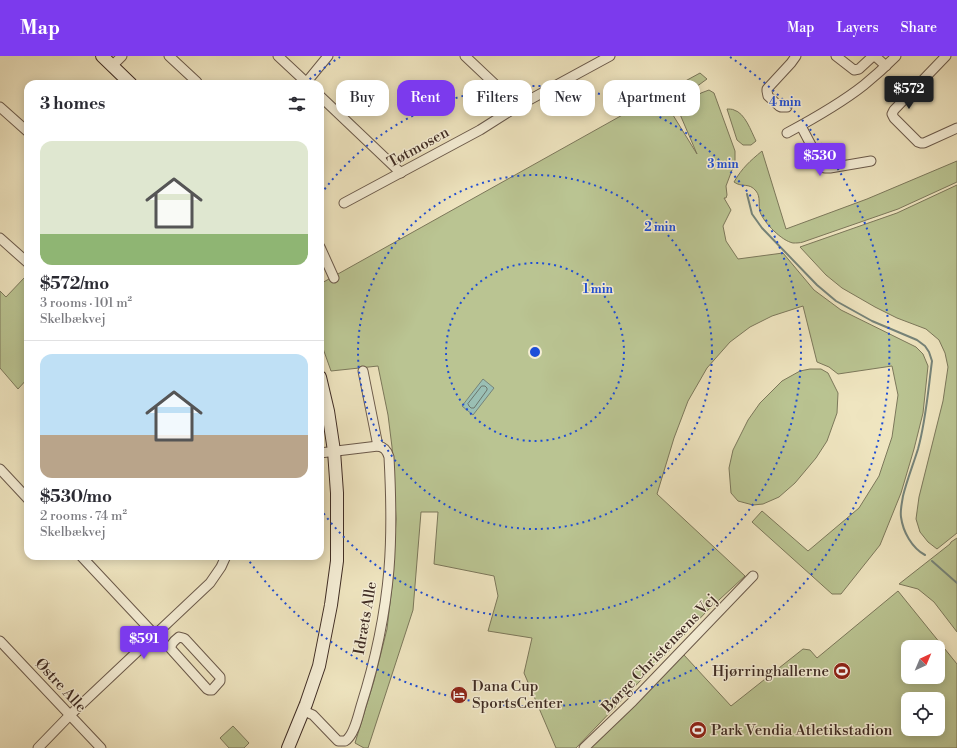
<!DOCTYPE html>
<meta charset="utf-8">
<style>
body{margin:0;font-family:"Libre Bodoni",serif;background:#f7f7f7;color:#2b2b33;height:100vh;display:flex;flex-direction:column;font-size:15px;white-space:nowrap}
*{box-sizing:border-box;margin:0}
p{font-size:13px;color:#7c7c81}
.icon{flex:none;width:22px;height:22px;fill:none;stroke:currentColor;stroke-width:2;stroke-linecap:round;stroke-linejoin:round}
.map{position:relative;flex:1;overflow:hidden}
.panel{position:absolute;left:24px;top:24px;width:300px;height:480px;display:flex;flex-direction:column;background:#fff;border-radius:12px;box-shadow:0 2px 10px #0003}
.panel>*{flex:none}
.guide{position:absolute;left:336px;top:24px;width:380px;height:36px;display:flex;gap:8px}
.needle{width:26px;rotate:44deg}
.tools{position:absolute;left:901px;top:584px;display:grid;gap:8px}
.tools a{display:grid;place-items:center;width:44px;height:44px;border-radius:8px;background:#fff;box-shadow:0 2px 10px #0003;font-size:20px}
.price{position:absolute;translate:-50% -34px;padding:0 9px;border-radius:4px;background:#7c3aed;color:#fff;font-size:13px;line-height:26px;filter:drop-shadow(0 1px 2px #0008)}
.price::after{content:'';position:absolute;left:50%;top:24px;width:12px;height:9px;margin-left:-6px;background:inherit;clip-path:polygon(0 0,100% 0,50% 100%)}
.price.current{background:#222;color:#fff}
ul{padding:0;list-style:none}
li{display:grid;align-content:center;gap:8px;height:212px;padding:0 16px}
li+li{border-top:1px solid #e1e1e2}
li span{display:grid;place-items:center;height:124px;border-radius:12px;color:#555}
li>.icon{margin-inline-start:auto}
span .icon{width:72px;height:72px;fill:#fffc;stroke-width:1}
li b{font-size:17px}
h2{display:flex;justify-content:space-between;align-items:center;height:48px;padding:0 16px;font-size:17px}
.pill{padding:0 14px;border-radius:12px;background:#fff;box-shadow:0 2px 10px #0003;font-size:14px;line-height:36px}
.pill.current{background:#7c3aed;color:#fff}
header{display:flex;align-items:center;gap:24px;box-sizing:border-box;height:56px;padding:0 20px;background:#7c3aed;color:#fff}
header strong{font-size:19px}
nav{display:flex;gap:22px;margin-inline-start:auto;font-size:14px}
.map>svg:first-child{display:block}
</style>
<header>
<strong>Map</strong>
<nav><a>Map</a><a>Layers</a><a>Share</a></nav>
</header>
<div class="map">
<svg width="957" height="692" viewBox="0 0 957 692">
<rect width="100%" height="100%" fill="#efe5c0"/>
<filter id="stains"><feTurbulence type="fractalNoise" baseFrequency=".005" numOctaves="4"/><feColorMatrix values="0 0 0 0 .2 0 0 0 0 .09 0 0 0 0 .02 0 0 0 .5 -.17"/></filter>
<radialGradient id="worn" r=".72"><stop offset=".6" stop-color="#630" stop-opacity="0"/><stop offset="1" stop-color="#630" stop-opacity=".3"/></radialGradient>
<!-- green -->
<g fill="#bac492" stroke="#7c785b" fill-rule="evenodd">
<path d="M700,17L707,23L685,39L678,29Z"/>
<path d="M709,34L714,37L735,95V106L726,130L727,139L726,142H724L731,154L723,170L726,185L738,203L783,197L814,234L841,254L916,291L923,298L928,310L923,357L914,393L901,437L880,489L841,538H832L752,466L762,455L808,495L859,452L879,420L892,381L898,339L892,310L838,318L829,311L817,306L803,250L772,260L750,271L730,286L707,312L688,345L674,382L657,438L745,520L707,555L576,692H556L524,617L532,582L488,575L498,540L494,520L434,508L438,456H421L413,554L368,692H364L355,687L374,625L387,573L393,521L396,463L392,391L388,359L378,310L331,315L320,284V228L660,38L697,98L679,56L701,37Z"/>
<path d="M727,53C728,53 733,53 734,54C745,57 751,75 756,85L751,89H743L737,84Z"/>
<path d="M762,95L786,173L867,143L957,105V126L898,153L803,186C800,187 796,187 793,187C782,185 764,167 760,156C758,149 761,141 756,135C749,126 742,132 734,126C742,112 750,105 762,95Z"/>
<path d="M957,129V477L937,493L928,486L920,476L916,463L919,441L943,345L948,311L945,297L939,284L926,273L897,262L875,251L842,232L826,219L800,191L897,157Z"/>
<path d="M25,221L28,224V322L18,333L0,312V235L6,241Z"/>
<path d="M810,313H821L828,317L838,337L837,357L827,385L816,402L795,427L779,441L763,448L753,449L738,445L731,437L729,412L733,394L748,364L760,347L782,325L800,315Z"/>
<path d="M957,482V576L934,546L918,533L899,528L950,488L951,486Z"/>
<path d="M898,535L957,608V692H587L684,599L731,650L803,593L810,594L817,602ZM908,591H938V621H908ZM908,643H938V673H908Z"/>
<path d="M233,670L249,687L244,692H229L220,682Z"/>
</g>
<!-- water -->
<path fill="#9abfb4" stroke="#76847a" d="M483,323L494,332L473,359L462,350Z"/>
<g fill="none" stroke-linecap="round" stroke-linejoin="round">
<!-- shore -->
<path stroke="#6c766c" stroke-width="1" d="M482,330H485L487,332V334L474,352H471L469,350L468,348Z"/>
<!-- stream -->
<g stroke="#76847a" stroke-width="2">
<path d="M747,138L752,158L762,172L817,229L836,245L872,265L917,284L925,290L929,296L932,305C928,335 926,364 918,393C913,409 907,424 903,440C902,447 900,454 901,461C903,476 912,492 925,499"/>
<path d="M932,505L957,527"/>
</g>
<defs>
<g id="street">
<path d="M169,0L197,26"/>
<path d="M278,0L308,28"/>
<path d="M465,0L518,50"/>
<path d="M836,0L854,14L859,13L872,1H876L886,10"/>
<path d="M946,0L894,54L892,58L894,62L918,86L921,87H924L957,72"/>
<path d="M112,10L122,0"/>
<path d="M305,28L328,0"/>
<path d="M320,40L401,117"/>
<path d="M0,51L28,76"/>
<path d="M787,51H781L779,50L768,40L767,35V33L791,7L796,0"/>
<path d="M801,70L821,108L825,112H830L871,105"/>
<path d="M787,77C813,63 840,48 864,29C875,20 886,10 896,0"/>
<path d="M344,147L480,74L518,50L610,0"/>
<path d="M0,182L28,207"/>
<path d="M320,191L334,222"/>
<path d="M363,315L378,390"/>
<path d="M0,413L28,443"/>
<path d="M81,500L155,579"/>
<path d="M179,581L183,582L185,583L220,621V625L212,634H209L207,633L171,593C170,588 175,584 179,581Z"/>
<path d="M0,585L101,692"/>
<path d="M304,655L313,659L338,685H345C354,680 358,660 361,650C375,606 385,560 389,513C392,476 391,438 389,401C387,394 384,391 378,390L320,397"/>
<path d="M38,692L70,659L210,527L221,511L226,500"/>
<path d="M584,692L633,645L753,520"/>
</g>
<g id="secondary">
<path d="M102,0L131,28"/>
<path d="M288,692L306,648L319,610L331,549L337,505V437L334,395L328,355L320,321"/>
</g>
</defs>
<!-- street casing -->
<use href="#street" stroke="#6b5a4b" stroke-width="11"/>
<!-- secondary casing -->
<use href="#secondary" stroke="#3f2c24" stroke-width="14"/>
<!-- street -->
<use href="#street" stroke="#f5eed6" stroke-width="9"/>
<!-- secondary -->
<use href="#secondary" stroke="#f5eed6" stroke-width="12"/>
</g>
<!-- distance rings -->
<g fill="none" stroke="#1d4ed8" stroke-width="2" stroke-dasharray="2 4">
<circle cx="535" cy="296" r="89"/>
<circle cx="535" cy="296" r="177"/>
<path d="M321 138A266 266 0 1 1 321 454"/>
<path d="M305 27A354 354 0 0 1 340 1M730 1A354 354 0 1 1 247 502"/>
</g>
<!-- icons -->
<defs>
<symbol id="stadium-disc" viewBox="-11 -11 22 22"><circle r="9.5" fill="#8f2418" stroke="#f5eed6"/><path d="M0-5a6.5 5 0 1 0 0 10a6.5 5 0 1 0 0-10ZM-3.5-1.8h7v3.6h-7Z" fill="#fff"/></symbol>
<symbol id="hotel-disc" viewBox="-11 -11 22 22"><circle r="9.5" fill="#8f2418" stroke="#f5eed6"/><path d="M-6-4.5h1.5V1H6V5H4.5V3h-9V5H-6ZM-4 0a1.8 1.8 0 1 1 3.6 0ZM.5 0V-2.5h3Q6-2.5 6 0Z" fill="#fff"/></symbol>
</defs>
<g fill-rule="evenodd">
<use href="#stadium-disc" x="832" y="605" width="20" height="20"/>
<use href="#hotel-disc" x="449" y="629" width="20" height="20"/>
<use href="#stadium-disc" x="688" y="664" width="20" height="20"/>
</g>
<g text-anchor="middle" stroke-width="3" stroke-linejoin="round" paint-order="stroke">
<!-- street labels -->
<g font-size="15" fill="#3f2c24" stroke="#f5eed6">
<text transform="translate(418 91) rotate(-29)" y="5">Tøtmosen</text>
<text transform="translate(365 562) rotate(-80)" y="5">Idræts Alle</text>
<text transform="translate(659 597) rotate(-46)" y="5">Børge Christensens Vej</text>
<text transform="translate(61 629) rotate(47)" y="5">Østre Alle</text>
</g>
<!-- poi labels -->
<g font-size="15" fill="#3f2c24" stroke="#f5eed6" text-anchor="start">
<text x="829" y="620" text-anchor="end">Hjørringhallerne</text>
<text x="472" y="635">Dana Cup<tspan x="472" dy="17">SportsCenter</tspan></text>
<text x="711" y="679">Park Vendia Atletikstadion</text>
</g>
</g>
<circle cx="535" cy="296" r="6" fill="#1d4ed8" stroke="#f5eed6" stroke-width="2"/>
<g font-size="12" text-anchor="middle" font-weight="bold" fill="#1d4ed8" stroke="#f5eed6" stroke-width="3" stroke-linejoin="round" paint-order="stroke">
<text x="785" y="50">4 min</text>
<text x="723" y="112">3 min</text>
<text x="660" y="175">2 min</text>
<text x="598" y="237">1 min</text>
</g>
<rect width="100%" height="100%" filter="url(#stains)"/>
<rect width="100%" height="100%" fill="url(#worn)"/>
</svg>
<div class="tools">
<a><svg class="needle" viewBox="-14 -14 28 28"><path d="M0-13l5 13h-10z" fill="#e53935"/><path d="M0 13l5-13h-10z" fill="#7c7c81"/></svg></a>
<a><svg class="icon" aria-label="locate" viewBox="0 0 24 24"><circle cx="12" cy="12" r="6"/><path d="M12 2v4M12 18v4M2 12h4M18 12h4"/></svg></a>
</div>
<b class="price current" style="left:909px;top:54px">$572</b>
<b class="price" style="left:820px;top:121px">$530</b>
<b class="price" style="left:144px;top:604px">$591</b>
<div class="guide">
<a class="pill">Buy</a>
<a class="pill current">Rent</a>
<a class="pill">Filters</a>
<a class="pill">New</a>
<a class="pill">Apartment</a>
</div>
<section class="panel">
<h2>3 homes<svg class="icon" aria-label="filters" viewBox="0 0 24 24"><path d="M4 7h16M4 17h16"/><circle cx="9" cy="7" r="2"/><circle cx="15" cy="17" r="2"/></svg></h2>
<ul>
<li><span style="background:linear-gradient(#dfe7d0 75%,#8fb573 0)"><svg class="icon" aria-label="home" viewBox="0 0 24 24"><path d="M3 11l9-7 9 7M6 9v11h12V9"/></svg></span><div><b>$572/mo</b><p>3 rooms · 101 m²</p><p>Skelbækvej</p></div></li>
<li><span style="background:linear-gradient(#bfe0f5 65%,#b9a48a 0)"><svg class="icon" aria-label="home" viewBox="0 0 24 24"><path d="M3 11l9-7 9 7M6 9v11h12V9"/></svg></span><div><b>$530/mo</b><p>2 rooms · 74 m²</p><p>Skelbækvej</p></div></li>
</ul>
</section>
</div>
